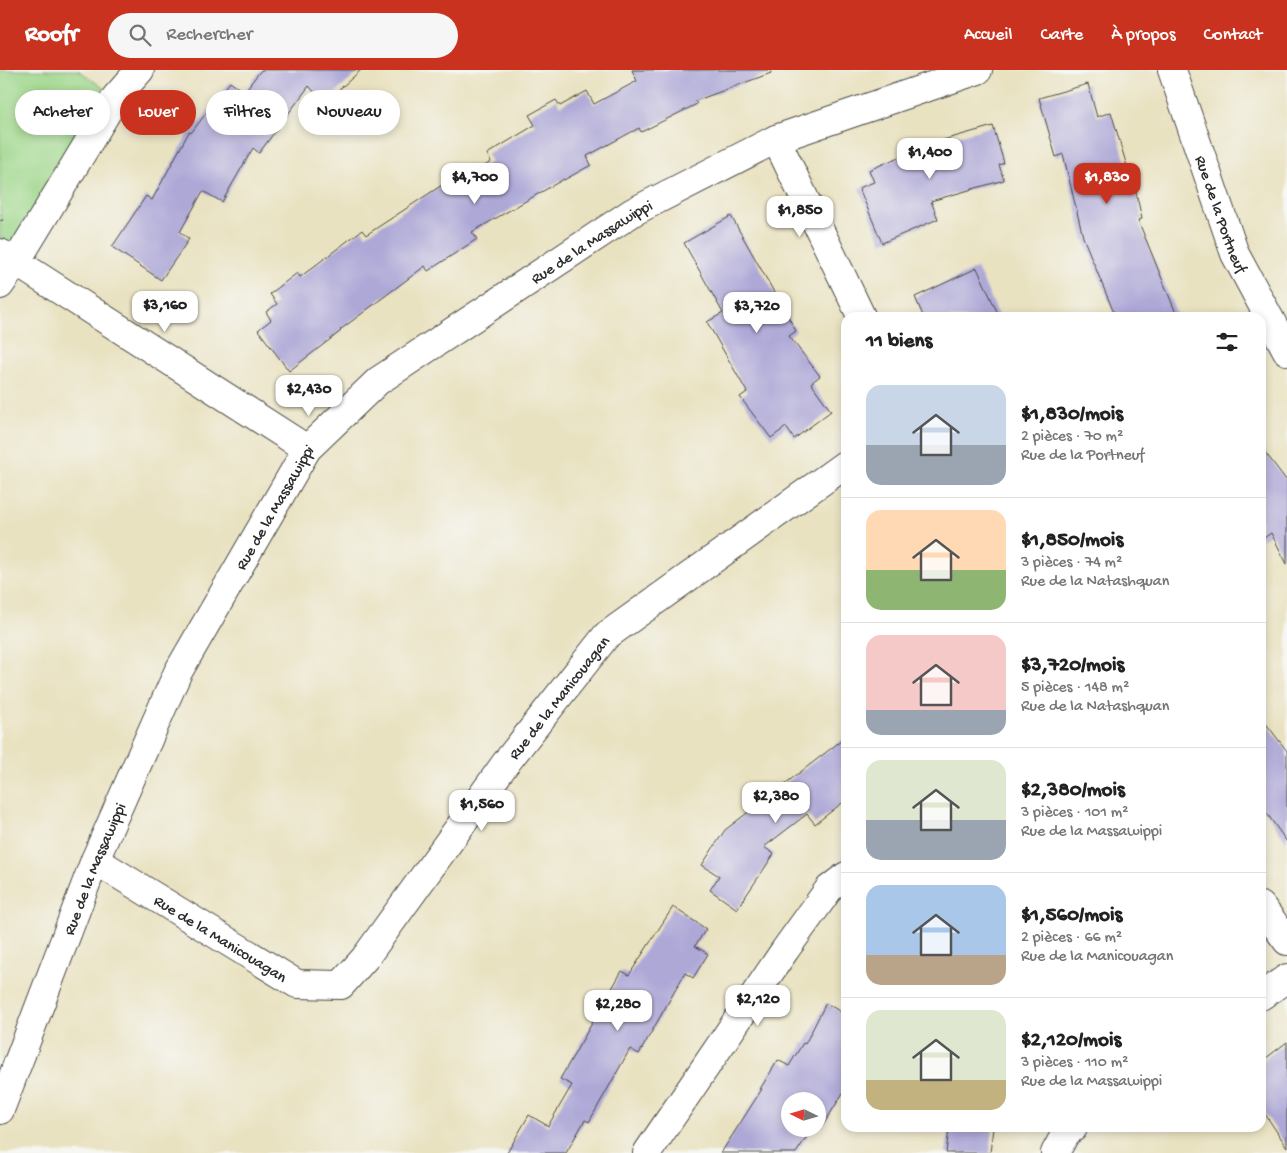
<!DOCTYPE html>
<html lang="fr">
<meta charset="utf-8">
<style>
body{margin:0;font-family:"Gochi Hand",sans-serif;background:#f6f6f6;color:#222;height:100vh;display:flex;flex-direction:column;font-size:19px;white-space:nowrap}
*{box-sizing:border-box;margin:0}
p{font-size:16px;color:#767676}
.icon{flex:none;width:28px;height:28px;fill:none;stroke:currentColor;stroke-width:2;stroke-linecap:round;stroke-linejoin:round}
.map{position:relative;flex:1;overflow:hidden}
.sheet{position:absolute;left:841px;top:242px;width:425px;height:820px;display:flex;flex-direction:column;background:#fff;border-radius:15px;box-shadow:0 2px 8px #0003}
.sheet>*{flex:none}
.top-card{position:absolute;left:15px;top:20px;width:475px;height:45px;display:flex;gap:10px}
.needle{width:32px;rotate:275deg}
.fabs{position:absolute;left:781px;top:1022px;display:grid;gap:10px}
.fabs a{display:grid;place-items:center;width:45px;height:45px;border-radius:50%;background:#fff;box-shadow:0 2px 8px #0003;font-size:25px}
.price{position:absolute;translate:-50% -42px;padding:0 11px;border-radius:10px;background:#fff;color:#222;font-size:16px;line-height:32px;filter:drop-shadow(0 1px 2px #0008)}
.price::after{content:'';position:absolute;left:50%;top:30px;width:15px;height:11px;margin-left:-8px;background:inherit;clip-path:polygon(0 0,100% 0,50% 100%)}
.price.active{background:#c8321e;color:#fff}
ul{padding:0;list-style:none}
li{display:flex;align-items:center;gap:15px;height:125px;padding:0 25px}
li+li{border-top:1px solid #e0e0e0}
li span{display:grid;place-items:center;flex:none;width:140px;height:100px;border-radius:15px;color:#555}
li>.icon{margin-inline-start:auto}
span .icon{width:60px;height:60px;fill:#fffc;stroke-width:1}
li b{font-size:21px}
h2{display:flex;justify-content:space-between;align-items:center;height:60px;padding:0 25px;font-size:21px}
.tag{padding:0 18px;border-radius:22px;background:#fff;box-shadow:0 2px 8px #0003;font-size:18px;line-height:45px}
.tag.active{background:#c8321e;color:#fff}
header{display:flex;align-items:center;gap:30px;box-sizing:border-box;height:70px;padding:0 25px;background:#c8321e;color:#fff}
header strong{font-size:24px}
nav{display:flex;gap:28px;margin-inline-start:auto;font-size:18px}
.search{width:350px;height:45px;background:#f6f6f6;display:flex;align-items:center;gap:12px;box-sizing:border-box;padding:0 18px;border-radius:28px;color:#767676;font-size:19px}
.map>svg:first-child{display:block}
</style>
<header>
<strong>Roofr</strong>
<div class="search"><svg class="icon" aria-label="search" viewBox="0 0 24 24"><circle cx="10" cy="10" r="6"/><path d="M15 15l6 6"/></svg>Rechercher</div>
<nav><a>Accueil</a><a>Carte</a><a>À propos</a><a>Contact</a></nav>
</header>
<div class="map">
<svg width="1287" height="1083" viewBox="0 0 1287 1083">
<rect width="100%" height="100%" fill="#f6f6f2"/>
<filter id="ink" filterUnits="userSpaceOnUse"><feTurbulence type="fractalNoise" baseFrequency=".02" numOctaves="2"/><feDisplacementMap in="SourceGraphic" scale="10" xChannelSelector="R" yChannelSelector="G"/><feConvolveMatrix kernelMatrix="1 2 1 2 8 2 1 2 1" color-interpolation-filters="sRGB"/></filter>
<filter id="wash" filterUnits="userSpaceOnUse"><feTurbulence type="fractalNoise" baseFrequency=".0096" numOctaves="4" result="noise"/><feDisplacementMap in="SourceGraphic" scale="20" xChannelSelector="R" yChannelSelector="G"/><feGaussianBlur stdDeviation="1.12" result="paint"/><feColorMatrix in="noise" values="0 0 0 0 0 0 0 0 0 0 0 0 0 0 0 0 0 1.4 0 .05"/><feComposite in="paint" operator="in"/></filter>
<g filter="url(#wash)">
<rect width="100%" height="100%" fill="#e9e2c1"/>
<!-- green -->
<path fill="#9cd688" stroke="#64805a" d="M0,0H78L116,27L16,192L0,183Z"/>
<g id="blocks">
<!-- building -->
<g fill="#aea8d7">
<path d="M261,0H361L324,33L309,16L259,83L253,78L222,132L203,121L180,162L189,169L161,210L112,177L146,126L152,130L189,62L191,63L230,12L244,22Z"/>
<path d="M632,0H771V3L695,31L697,34L641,62L639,58L587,86L591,95L564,110V109L472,162L477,169L428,201L425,196L340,260L341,261L289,301L258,260L271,250L266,242L277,234L270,224L297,203L300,207L362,160L366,165L442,115L445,120L491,92L487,84L535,55L529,45L556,30L560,36L587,21L594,34L637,11Z"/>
<path d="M1088,14L1097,47L1111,42L1128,100H1131L1142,149L1138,150L1178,248H1116L1083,167L1063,84L1056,87L1039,28Z"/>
<path d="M993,56L1004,93L999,95L1004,110L931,131L938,149L882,173L859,118L874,112L869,100L929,74Z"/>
<path d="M731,146L796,261L789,266L820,306L811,313L831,341L794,369L786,357L771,368L740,327L747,322L707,252L723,243L684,173Z"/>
<path d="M977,198L1000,248H924L915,227Z"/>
<path d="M1261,377L1287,411V494L1271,463L1261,470Z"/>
<path d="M1261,647L1287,681V772L1261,735Z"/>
<path d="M846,667V730L815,754L807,744L764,777L774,784L737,839L710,820L719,806L702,795L725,760Z"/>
<path d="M673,837L706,859L695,876L708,884L693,908L685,903L639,984L630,979L589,1052L585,1050L566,1083H507L529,1045L548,1056L572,1015L560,1009L622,901L629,905Z"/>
<path d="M826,933L846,945V1018L822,1057L818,1054V1031H790V1059H812L796,1083H721L762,1019H760L778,990L789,996L803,973L805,974Z"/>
<path d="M1287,972V1077L1261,1038V992Z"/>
<path d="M949,1058H993L990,1083H946Z"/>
</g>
</g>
</g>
<g filter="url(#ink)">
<use href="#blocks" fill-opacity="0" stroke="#484642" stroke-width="1"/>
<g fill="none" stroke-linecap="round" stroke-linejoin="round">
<defs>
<g id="minor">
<path id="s1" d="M1172,0L1235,184L1287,281"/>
<path d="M776,69L862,248"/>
<path d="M0,183L16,192L307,379"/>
<path d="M0,215L16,192L116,27L140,0"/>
<path id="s2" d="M95,790L297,914L341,915L365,888L505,694L606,566L846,394"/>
<path d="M1261,836L1287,871"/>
<path d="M1261,926L1287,908"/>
<path id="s3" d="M0,1040L95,790L178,602L307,379L378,311L633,142L776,69L978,0"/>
<path d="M647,1083L785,880L829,819L846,806"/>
<path d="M1055,1083L1067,1061L1073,1058"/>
</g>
</defs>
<!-- minor casing -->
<use href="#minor" stroke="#484642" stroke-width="30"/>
<!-- path -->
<path stroke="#484642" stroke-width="3" stroke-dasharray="1 4" stroke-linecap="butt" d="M0,145L3,154"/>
<!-- minor -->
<use href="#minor" stroke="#fff" stroke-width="28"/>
</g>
</g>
<g text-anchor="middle" stroke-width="4.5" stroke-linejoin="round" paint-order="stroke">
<!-- street labels -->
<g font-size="16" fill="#2b2b2b" stroke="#f6f6f2">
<text dy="6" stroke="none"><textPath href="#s1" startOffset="152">Rue de la Portneuf</textPath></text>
<text dy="6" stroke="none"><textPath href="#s3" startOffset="1084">Rue de la Massawippi</textPath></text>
<text dy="6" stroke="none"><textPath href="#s3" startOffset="664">Rue de la Massawippi</textPath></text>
<text dy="6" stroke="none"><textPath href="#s2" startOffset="642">Rue de la Manicouagan</textPath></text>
<text dy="6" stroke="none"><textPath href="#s3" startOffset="259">Rue de la Massawippi</textPath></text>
<text dy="6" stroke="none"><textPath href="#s2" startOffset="148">Rue de la Manicouagan</textPath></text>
</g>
</g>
</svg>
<div class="fabs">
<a><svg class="needle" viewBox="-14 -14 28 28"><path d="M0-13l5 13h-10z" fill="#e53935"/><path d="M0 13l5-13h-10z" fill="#767676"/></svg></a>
</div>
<b class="price" style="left:930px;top:110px">$1,400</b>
<b class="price" style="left:475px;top:135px">$4,700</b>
<b class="price active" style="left:1107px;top:135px">$1,830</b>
<b class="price" style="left:800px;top:168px">$1,850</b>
<b class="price" style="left:165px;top:263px">$3,160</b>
<b class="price" style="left:757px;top:264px">$3,720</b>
<b class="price" style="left:309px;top:347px">$2,430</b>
<b class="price" style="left:776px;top:754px">$2,380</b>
<b class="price" style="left:482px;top:762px">$1,560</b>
<b class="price" style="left:758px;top:957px">$2,120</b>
<b class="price" style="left:618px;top:962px">$2,280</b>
<div class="top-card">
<a class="tag">Acheter</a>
<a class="tag active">Louer</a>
<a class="tag">Filtres</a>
<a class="tag">Nouveau</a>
</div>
<section class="sheet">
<h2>11 biens<svg class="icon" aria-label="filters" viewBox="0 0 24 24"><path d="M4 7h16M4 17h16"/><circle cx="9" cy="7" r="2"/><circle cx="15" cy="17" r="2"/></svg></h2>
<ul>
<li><span style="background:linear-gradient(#c9d6e8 60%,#9aa5b1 0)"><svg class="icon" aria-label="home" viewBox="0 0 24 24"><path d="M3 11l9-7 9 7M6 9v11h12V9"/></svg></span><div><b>$1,830/mois</b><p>2 pièces · 70 m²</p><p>Rue de la Portneuf</p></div></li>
<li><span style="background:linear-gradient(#ffd9b3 60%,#8fb573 0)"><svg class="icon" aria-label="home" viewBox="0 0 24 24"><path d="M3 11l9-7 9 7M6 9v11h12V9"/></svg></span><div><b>$1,850/mois</b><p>3 pièces · 74 m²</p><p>Rue de la Natashquan</p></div></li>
<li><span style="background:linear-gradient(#f6c9c9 75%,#9aa5b1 0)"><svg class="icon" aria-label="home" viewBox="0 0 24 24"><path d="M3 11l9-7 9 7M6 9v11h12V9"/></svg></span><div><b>$3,720/mois</b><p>5 pièces · 148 m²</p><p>Rue de la Natashquan</p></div></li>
<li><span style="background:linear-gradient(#dfe7d0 60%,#9aa5b1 0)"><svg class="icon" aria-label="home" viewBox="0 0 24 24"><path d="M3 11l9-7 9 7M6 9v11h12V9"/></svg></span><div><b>$2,380/mois</b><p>3 pièces · 101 m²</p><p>Rue de la Massawippi</p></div></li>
<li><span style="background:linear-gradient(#a9c7e8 70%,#b9a48a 0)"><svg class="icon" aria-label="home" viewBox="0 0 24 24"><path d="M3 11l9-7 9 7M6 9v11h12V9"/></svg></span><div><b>$1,560/mois</b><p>2 pièces · 66 m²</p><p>Rue de la Manicouagan</p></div></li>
<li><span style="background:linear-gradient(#dfe7d0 70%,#c2b280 0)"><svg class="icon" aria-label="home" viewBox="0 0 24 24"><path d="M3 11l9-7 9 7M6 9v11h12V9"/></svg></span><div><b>$2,120/mois</b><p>3 pièces · 110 m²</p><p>Rue de la Massawippi</p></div></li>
</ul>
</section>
</div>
